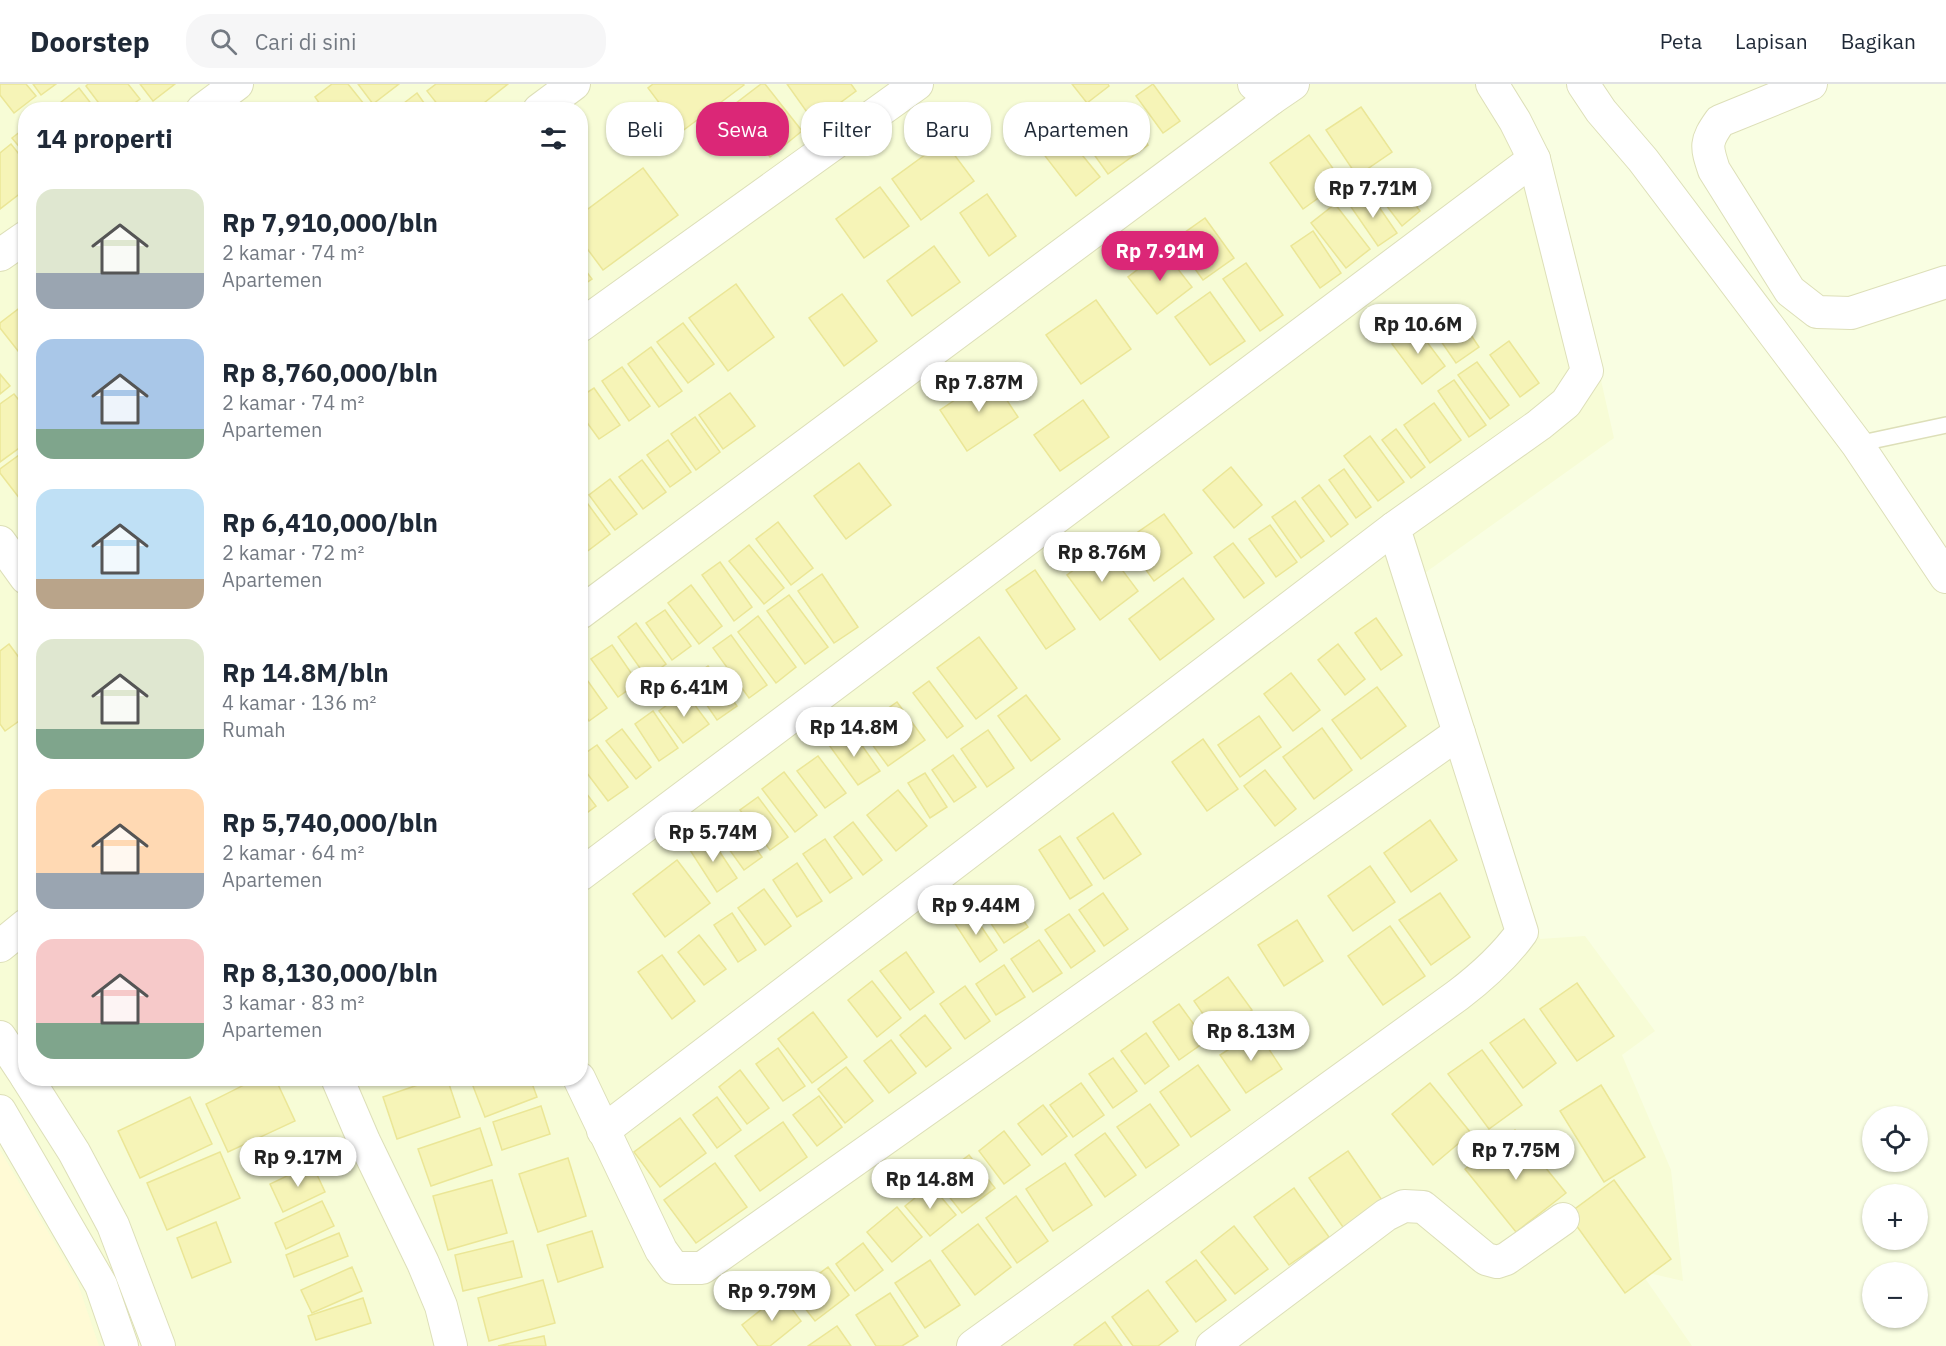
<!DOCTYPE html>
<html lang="id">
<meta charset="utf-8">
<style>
body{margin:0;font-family:"IBM Plex Sans",sans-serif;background:#f6f6f7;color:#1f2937;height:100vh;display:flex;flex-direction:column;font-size:22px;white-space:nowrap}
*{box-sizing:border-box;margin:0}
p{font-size:20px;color:#747a83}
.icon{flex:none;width:33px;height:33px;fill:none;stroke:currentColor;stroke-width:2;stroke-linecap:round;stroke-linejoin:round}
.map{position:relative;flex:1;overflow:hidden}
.sheet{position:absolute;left:18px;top:18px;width:570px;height:984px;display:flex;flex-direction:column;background:#fff;border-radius:24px;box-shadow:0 2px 4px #0004}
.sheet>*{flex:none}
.guide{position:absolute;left:606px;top:18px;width:570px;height:54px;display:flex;gap:12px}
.fabs{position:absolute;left:1862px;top:1022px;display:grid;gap:12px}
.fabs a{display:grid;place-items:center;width:66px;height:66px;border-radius:50%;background:#fff;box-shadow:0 2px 4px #0004;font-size:30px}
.price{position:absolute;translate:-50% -51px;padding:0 14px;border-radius:21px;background:#fff;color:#222;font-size:20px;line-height:39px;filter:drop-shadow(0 2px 3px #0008)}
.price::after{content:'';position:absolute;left:50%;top:36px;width:18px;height:14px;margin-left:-9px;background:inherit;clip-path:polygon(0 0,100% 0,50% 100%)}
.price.selected{background:#db2777;color:#fff}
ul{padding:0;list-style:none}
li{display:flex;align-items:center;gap:18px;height:150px;padding:0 18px}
li span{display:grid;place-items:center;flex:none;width:168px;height:120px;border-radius:18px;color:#555}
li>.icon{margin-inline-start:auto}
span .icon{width:72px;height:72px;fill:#fffc;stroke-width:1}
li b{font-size:26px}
h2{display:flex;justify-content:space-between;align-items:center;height:72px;padding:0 18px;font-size:26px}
.pill{padding:0 21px;border-radius:24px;background:#fff;box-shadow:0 2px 4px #0004;font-size:21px;line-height:54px}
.pill.selected{background:#db2777;color:#fff}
header{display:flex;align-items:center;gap:36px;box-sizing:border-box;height:84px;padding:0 30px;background:#fff;border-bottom:2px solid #e0e1e3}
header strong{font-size:28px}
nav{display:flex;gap:33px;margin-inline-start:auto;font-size:21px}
.search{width:420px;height:54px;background:#f6f6f7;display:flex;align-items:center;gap:15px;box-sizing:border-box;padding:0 21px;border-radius:24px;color:#747a83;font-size:22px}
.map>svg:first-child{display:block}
</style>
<header>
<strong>Doorstep</strong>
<div class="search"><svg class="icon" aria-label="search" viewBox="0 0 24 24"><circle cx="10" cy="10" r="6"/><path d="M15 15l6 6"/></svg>Cari di sini</div>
<nav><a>Peta</a><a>Lapisan</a><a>Bagikan</a></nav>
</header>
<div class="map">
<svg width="1946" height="1262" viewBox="0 0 1946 1262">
<rect width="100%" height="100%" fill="#f9fee2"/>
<!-- residential -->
<path fill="#f7fcd6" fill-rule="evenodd" d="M0,0H1504L1550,70L1614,354L1422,491L1540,855L1585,852L1655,947L1622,971L1671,1086L1683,1197L1640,1187L1692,1262H0ZM26,26H580V994H26Z"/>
<!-- commercial -->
<path fill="#fffad5" d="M0,1066L77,1197L99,1262H0Z"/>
<!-- building -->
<g fill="#f6f4b7" stroke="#ebe696" stroke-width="1.5">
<path d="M0,0H26L36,12L14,29L0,11Z"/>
<path d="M33,0H56L41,11Z"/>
<path d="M88,0H128L140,15L125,26H104L86,2Z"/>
<path d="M140,0H175L153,17Z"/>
<path d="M332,0H348L368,25L324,26L315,13Z"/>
<path d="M358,0H399L373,20Z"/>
<path d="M436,0H508L475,26H442L427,7Z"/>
<path d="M653,0H743L744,1L681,48L648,4Z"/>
<path d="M761,0H765L802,47L770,73L731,23Z"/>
<path d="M787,0H851L856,7L814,38Z"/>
<path d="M1072,0H1108L1109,2L1087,19Z"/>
<path d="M1153,0L1180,37L1163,49L1136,12Z"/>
<path d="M79,4L96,26H51Z"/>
<path d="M417,9L429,26H395Z"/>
<path d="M1120,23L1148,61L1108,90L1080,51Z"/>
<path d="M1361,23L1392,68L1357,92L1326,46Z"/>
<path d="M26,43V71L12,54Z"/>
<path d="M1065,50L1100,93L1076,112L1042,68Z"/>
<path d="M1309,51L1342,97L1303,125L1270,79Z"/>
<path d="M944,57L974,97L921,136L892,95Z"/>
<path d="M11,60L26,79V105L0,125V69Z"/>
<path d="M643,84L678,131L603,186L580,155V131Z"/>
<path d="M1391,89L1420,127L1402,142L1373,104Z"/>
<path d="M880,103L909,142L864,174L836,135Z"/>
<path d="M1368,107L1397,149L1378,162L1349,120Z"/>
<path d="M987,110L1016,152L989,172L960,129Z"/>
<path d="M1335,120L1370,165L1346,184L1311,139Z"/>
<path d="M1205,134L1234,174L1203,196L1174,156Z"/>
<path d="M1313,147L1341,189L1320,204L1291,162Z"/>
<path d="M934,162L960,198L912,232L887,197Z"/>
<path d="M1163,166L1192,203L1157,230L1128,193Z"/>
<path d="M580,179L592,195L580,203Z"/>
<path d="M1246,179L1283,231L1260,247L1223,195Z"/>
<path d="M736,200L774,253L728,287L689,234Z"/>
<path d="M1210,208L1245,257L1210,281L1175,233Z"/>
<path d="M842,210L877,257L844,282L809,234Z"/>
<path d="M1096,216L1131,265L1081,300L1046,251Z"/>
<path d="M26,219V277L0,244V239Z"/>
<path d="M1451,221L1479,263L1456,279L1427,237Z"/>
<path d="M683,239L714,280L688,299L657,258Z"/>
<path d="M1415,242L1445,282L1422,300L1392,260Z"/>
<path d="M1509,257L1539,299L1520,313L1490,271Z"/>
<path d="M651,263L682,307L659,323L628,280Z"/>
<path d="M1477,278L1509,321L1490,335L1458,291Z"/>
<path d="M622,283L650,322L629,337L602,297Z"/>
<path d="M0,290L10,302L0,310Z"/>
<path d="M991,292L1018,333L967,367L940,326Z"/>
<path d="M1454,296L1486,341L1469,353L1438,307Z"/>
<path d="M594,304L620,341L599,355L580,329V313Z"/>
<path d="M730,309L755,342L723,365L699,331Z"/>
<path d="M14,310L26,325V359L0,378V320Z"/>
<path d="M1083,316L1109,353L1060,387L1034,351Z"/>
<path d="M1434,319L1461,356L1430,379L1404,341Z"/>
<path d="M695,333L720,368L696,386L671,350Z"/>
<path d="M1396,345L1425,383L1411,394L1382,356Z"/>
<path d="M1370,352L1404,398L1378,417L1344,372Z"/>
<path d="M668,356L691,388L670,403L647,371Z"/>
<path d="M26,366V411L20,415L0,389V385Z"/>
<path d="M642,376L666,408L643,425L619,393Z"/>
<path d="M859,379L891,421L846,455L814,412Z"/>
<path d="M1231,383L1262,421L1234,444L1203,406Z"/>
<path d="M1344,385L1371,423L1356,434L1329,396Z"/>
<path d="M610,395L637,430L615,446L589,411Z"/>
<path d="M1319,401L1348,440L1331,453L1302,414Z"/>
<path d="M582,412L610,450L585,469L580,463Z"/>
<path d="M1295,417L1324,457L1301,474L1272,433Z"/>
<path d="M1164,430L1192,469L1154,497L1125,457Z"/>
<path d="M778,438L813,484L791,501L756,455Z"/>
<path d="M1270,441L1297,478L1276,493L1249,455Z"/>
<path d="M1233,459L1264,499L1244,514L1214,473Z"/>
<path d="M749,461L784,504L764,520L729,477Z"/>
<path d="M1105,463L1138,507L1100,536L1067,491Z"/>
<path d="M720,478L752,523L734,537L702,491Z"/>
<path d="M1035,486L1075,545L1046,565L1006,506Z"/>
<path d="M822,490L858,543L834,559L798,507Z"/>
<path d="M1183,494L1214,535L1160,576L1129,535Z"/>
<path d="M691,501L722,542L699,560L668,519Z"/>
<path d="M789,511L828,563L805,580L767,527Z"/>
<path d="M665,526L691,562L672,576L646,539Z"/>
<path d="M758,532L796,583L776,599L738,548Z"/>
<path d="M1376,534L1402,571L1381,586L1355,549Z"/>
<path d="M636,539L666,580L647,594L618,553Z"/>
<path d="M731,551L767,601L749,614L713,564Z"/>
<path d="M979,553L1017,604L976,635L937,584Z"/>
<path d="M9,560L26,583V632L5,647L0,640V567Z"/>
<path d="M1338,560L1365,595L1345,611L1318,576Z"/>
<path d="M612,561L638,599L618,613L591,575Z"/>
<path d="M708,582L737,622L717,636L689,595Z"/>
<path d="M580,586L607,624L589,637L580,624Z"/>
<path d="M1291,589L1320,626L1293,647L1264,610Z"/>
<path d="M929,597L963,642L947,654L913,609Z"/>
<path d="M1377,603L1406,642L1361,675L1332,636Z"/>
<path d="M685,608L709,640L683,659L659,627Z"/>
<path d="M1026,611L1060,655L1031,677L998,632Z"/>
<path d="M897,618L925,656L888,682L860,644Z"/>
<path d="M653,627L678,664L659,677L635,640Z"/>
<path d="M1259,632L1281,663L1240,693L1218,661Z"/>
<path d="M1322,644L1352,686L1314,715L1283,673Z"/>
<path d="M622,645L651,683L636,695L606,657Z"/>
<path d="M851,646L880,687L858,701L829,661Z"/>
<path d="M988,646L1014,684L987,703L961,665Z"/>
<path d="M1203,655L1238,705L1207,727L1172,678Z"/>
<path d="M597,661L628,703L608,717L580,680V673Z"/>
<path d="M953,671L976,703L954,718L932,686Z"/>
<path d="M818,672L846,709L825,724L797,687Z"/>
<path d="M1265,686L1296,725L1275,742L1244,702Z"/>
<path d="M784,688L817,731L795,748L762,705Z"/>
<path d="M925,689L947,723L930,734L908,699Z"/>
<path d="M580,701L596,722L580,734Z"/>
<path d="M898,706L927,742L896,767L867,731Z"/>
<path d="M758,713L788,753L770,766L740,726Z"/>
<path d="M1113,729L1141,770L1104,795L1077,754Z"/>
<path d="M734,734L762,773L744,786L716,747Z"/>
<path d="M1430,736L1457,776L1411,808L1384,769Z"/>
<path d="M853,738L882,776L863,791L834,753Z"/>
<path d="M708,750L737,794L717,808L688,763Z"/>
<path d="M1060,752L1092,801L1070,815L1039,766Z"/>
<path d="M825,755L852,794L830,809L803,770Z"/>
<path d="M677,776L710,819L665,853L633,810Z"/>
<path d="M797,779L822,817L797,833L773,796Z"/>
<path d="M1370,782L1395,818L1353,847L1328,812Z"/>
<path d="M1001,804L1028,843L1004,859L978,820Z"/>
<path d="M764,805L791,842L765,861L738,824Z"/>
<path d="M1103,809L1128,845L1104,862L1079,826Z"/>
<path d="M1440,809L1470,853L1431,881L1399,836Z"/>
<path d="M971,827L997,866L980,878L954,838Z"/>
<path d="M732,829L756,866L738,878L714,841Z"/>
<path d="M1069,830L1095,867L1071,884L1045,846Z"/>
<path d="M1297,836L1323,877L1284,902L1258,861Z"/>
<path d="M1390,842L1425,892L1383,921L1348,872Z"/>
<path d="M699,851L726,885L704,901L678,868Z"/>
<path d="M1039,856L1062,889L1033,908L1011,875Z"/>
<path d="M906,868L934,908L910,926L880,887Z"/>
<path d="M662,871L695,917L672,935L638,888Z"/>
<path d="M1004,881L1025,913L996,931L976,900Z"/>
<path d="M1228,893L1252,926L1217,950L1194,917Z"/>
<path d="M872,897L901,934L877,953L848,916Z"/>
<path d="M1577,899L1614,952L1577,977L1540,925Z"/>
<path d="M965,902L990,937L965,955L940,920Z"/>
<path d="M1179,920L1206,957L1179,976L1153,938Z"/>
<path d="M813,928L847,973L812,999L778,955Z"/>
<path d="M925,931L951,964L926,983L900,951Z"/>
<path d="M1524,935L1556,979L1523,1004L1490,959Z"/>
<path d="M1257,947L1282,985L1246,1009L1220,971Z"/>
<path d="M1146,949L1169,982L1145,1000L1121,967Z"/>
<path d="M891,956L916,989L889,1009L864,977Z"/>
<path d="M778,964L805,1002L783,1017L756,980Z"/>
<path d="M1482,966L1522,1021L1489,1045L1448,990Z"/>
<path d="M1113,974L1137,1007L1113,1024L1089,990Z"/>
<path d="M1198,981L1230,1026L1191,1053L1160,1008Z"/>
<path d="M846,983L873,1017L845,1039L818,1005Z"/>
<path d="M740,986L769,1024L747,1040L719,1003Z"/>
<path d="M258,994H275L295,1037L228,1068L206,1020Z"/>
<path d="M438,994H447L460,1033L397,1055L383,1013Z"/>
<path d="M479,994H530L537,1013L485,1033L471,997Z"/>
<path d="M1081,999L1104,1031L1073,1053L1050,1021Z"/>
<path d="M1430,999L1471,1049L1433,1081L1392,1030Z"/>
<path d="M1601,1001L1645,1073L1604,1098L1560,1027Z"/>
<path d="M819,1012L842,1043L817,1062L793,1031Z"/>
<path d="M190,1013L212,1060L140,1094L118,1047Z"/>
<path d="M717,1013L741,1046L717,1064L693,1031Z"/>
<path d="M1150,1020L1179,1061L1146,1084L1117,1043Z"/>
<path d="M1043,1021L1067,1052L1042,1071L1018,1040Z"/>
<path d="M541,1022L550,1050L502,1066L493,1038Z"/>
<path d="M680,1034L706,1069L660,1103L634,1068Z"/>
<path d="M783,1038L807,1073L760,1107L735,1072Z"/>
<path d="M480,1044L492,1081L431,1102L418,1065Z"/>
<path d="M1515,1046L1566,1109L1516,1148L1465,1085Z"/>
<path d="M1004,1047L1030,1081L1004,1100L979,1067Z"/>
<path d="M1105,1049L1136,1091L1105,1113L1075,1071Z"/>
<path d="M1348,1067L1384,1119L1345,1146L1309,1094Z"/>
<path d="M220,1068L240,1114L167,1146L147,1099Z"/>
<path d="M969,1071L995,1104L962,1129L936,1096Z"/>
<path d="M568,1074L586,1132L538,1148L519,1090Z"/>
<path d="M715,1079L747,1123L696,1159L664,1116Z"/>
<path d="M1065,1079L1092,1121L1053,1147L1026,1105Z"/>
<path d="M312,1080L325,1108L283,1128L270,1100Z"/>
<path d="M492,1096L507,1149L448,1166L433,1112Z"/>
<path d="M1614,1096L1671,1175L1625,1209L1568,1130Z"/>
<path d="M931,1101L956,1131L930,1152L905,1122Z"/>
<path d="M1294,1104L1329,1153L1289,1181L1254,1133Z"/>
<path d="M1016,1112L1048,1157L1017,1179L986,1134Z"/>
<path d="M322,1117L334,1142L286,1165L275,1139Z"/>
<path d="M897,1123L922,1153L892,1178L867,1148Z"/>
<path d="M216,1138L231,1178L192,1194L177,1154Z"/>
<path d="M978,1140L1011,1183L975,1211L942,1167Z"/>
<path d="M1234,1142L1268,1185L1235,1210L1201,1168Z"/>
<path d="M592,1147L603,1183L558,1198L547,1161Z"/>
<path d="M339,1149L348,1172L294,1193L286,1171Z"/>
<path d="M513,1157L522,1193L463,1207L455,1171Z"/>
<path d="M863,1159L883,1186L855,1207L836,1180Z"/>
<path d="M930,1176L960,1221L925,1244L895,1199Z"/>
<path d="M1196,1176L1226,1216L1196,1238L1166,1198Z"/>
<path d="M352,1183L362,1207L312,1229L301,1206Z"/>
<path d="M828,1183L849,1211L815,1237L793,1209Z"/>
<path d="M543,1196L555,1239L489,1257L478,1214Z"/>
<path d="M1148,1206L1178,1247L1158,1262H1133L1112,1233Z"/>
<path d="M890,1209L918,1252L902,1262H876L856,1231Z"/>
<path d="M781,1210L801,1237L770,1262H758L742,1241Z"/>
<path d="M363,1214L371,1239L316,1256L308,1232Z"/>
<path d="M1105,1238L1122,1262H1075L1074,1261Z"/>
<path d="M837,1242L851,1262H808Z"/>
<path d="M544,1252L546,1262H498Z"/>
</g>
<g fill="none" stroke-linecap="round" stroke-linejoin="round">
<defs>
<path id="lane" d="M1857,360L1946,341"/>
<g id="street">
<path d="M1254,0L1271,15L1293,0"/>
<path d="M1583,0L1601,27L1643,76L1857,360L1946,493"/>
<path d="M1811,0L1720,37C1705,58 1706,62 1714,86L1790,207L1817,228L1851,229L1946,198"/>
<path d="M202,26L237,0"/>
<path d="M539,26L574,0"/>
<path d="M0,171L26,153"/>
<path d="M580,242L917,0"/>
<path d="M0,458L26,494"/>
<path d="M580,529L1271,15"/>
<path d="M580,791L1534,75"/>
<path d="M0,862L26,841"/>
<path d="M0,953L26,992"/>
<path d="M27,994L74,1068L113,1141L159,1262"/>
<path d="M337,994L364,1057L423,1179L441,1222L451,1262"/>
<path d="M579,994L661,1166L674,1184H702L1459,649"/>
<path d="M0,1027L101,1201L122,1262"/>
<path d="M603,1047L1394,444"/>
<path d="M973,1262L1458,911C1483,892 1504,873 1522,848L1394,444L1539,341L1566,319L1587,287L1534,75L1515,37L1492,0"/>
<path d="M1212,1262L1386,1131L1404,1122L1423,1123L1486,1175L1497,1178L1506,1175L1563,1135"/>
</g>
</defs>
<!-- lane casing -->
<use href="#lane" stroke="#dddfb8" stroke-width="18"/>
<!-- street casing -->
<use href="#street" stroke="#dddfb8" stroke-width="34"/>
<!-- lane -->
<use href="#lane" stroke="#fff" stroke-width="15"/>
<!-- street -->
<use href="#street" stroke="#fff" stroke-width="32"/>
</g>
</svg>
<div class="fabs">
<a><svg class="icon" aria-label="locate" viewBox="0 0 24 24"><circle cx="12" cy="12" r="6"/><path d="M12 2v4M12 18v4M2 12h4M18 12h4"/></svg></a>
<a>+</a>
<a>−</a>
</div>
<b class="price" style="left:1373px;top:135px">Rp 7.71M</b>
<b class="price selected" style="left:1160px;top:198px">Rp 7.91M</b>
<b class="price" style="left:1418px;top:271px">Rp 10.6M</b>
<b class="price" style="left:979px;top:329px">Rp 7.87M</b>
<b class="price" style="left:1102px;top:499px">Rp 8.76M</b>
<b class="price" style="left:684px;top:634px">Rp 6.41M</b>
<b class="price" style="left:854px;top:674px">Rp 14.8M</b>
<b class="price" style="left:713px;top:779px">Rp 5.74M</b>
<b class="price" style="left:976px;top:852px">Rp 9.44M</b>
<b class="price" style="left:1251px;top:978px">Rp 8.13M</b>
<b class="price" style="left:1516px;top:1097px">Rp 7.75M</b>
<b class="price" style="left:298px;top:1104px">Rp 9.17M</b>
<b class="price" style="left:930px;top:1126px">Rp 14.8M</b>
<b class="price" style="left:772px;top:1238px">Rp 9.79M</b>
<div class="guide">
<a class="pill">Beli</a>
<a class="pill selected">Sewa</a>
<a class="pill">Filter</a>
<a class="pill">Baru</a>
<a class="pill">Apartemen</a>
</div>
<section class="sheet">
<h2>14 properti<svg class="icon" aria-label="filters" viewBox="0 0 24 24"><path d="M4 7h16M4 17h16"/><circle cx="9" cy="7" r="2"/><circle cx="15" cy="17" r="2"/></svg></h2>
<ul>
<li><span style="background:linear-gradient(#dfe7d0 70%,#9aa5b1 0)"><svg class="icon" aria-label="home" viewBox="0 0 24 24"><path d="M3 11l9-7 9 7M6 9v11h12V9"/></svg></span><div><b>Rp 7,910,000/bln</b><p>2 kamar · 74 m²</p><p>Apartemen</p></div></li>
<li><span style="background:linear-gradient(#a9c7e8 75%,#7fa58c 0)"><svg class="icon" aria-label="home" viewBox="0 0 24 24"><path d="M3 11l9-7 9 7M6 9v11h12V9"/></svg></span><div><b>Rp 8,760,000/bln</b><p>2 kamar · 74 m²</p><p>Apartemen</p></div></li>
<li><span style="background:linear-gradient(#bfe0f5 75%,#b9a48a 0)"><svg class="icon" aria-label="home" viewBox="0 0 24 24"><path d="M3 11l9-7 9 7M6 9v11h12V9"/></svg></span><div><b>Rp 6,410,000/bln</b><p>2 kamar · 72 m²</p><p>Apartemen</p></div></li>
<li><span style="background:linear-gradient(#dfe7d0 75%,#7fa58c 0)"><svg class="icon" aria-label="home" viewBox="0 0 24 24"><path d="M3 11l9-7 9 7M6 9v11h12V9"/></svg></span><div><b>Rp 14.8M/bln</b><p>4 kamar · 136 m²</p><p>Rumah</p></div></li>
<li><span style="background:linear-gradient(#ffd9b3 70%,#9aa5b1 0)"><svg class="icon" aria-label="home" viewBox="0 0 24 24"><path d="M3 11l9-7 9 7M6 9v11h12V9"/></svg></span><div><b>Rp 5,740,000/bln</b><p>2 kamar · 64 m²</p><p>Apartemen</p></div></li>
<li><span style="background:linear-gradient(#f6c9c9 70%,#7fa58c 0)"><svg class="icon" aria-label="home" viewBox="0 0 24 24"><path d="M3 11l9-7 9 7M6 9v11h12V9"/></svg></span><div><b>Rp 8,130,000/bln</b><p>3 kamar · 83 m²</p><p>Apartemen</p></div></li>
</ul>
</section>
</div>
